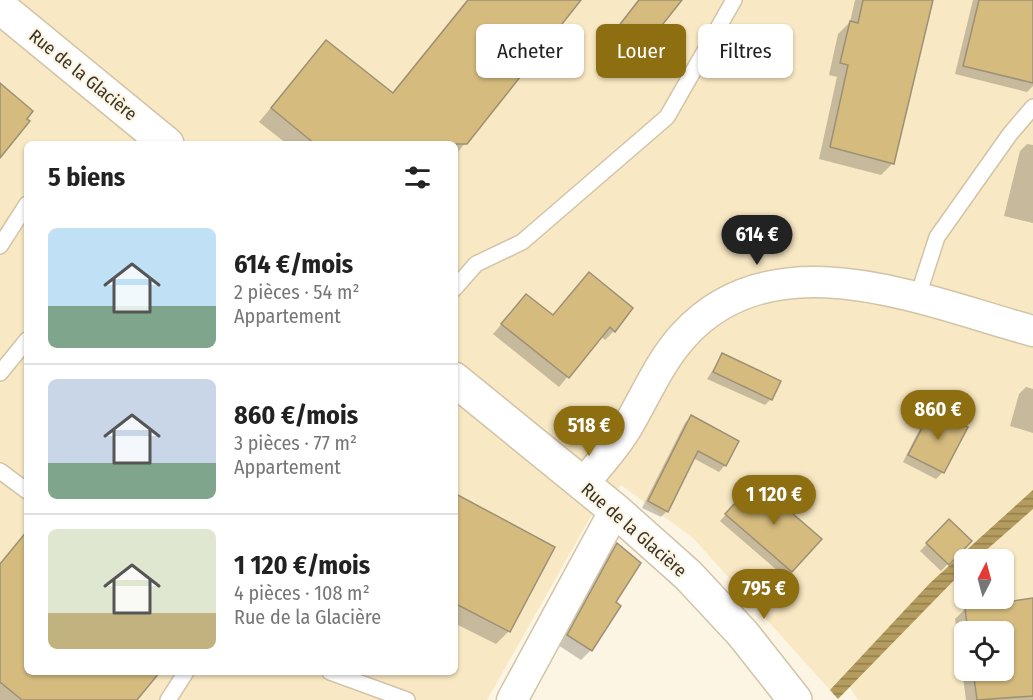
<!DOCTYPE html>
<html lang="fr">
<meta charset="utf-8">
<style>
body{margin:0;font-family:"Fira Sans Condensed",sans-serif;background:#f6f6f6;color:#222;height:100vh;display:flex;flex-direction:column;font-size:22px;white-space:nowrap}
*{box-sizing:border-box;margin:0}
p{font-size:20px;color:#767676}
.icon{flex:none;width:33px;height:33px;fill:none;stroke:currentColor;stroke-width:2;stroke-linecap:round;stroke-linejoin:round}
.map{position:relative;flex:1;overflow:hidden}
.side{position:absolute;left:24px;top:141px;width:434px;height:534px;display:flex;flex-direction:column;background:#fff;border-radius:9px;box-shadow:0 2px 4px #0004}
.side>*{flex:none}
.guide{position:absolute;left:476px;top:24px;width:466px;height:54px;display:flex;gap:12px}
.needle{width:39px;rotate:6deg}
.controls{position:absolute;left:954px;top:549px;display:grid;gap:12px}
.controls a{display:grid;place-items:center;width:60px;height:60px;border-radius:9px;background:#fff;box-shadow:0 2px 4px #0004;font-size:30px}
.price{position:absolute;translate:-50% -51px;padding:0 14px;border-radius:21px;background:#8d6e11;color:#fff;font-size:20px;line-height:39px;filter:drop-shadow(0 2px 3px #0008)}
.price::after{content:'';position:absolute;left:50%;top:36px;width:18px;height:14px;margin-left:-9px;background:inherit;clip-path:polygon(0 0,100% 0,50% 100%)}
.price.active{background:#222;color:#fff}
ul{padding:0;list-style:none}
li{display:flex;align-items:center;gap:18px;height:150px;padding:0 24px}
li+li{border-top:2px solid #e0e0e0}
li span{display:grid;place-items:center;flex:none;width:168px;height:120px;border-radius:9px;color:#555}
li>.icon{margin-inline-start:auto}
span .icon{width:72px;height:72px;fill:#fffc;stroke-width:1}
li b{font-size:26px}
h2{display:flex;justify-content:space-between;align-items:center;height:72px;padding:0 24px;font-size:26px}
.chip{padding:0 21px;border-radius:9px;background:#fff;box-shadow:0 2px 4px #0004;font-size:21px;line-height:54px}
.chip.active{background:#8d6e11;color:#fff}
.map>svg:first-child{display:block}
</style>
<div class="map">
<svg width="1033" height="700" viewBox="0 0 1033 700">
<defs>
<pattern id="water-rules" width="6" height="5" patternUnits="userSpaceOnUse" patternTransform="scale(1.5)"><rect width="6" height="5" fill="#b49b5e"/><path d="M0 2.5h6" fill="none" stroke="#937f4e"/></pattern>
</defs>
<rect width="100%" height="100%" fill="#fdf5e3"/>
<!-- built -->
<path fill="#f8e8c3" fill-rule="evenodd" d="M0,0H1033V700H858L850,687L838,699L693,538L621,485L591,516L487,700H0ZM27,144H454V672H27ZM964,560H1004V598H964ZM964,632H1004V670H964Z"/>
<!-- water -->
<path fill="url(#water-rules)" d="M1033,490V509L976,559L964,560V570L838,699L830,690L930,583Z"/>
<!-- shadow -->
<g fill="#0003" fill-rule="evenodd">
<path d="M467,0H579L454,157V144H287L259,122L326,42L391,94Z"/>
<path d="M638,0H680L629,62L605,43Z"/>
<path d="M855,0H931L893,163L881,175L819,159L837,77L829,75L838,34L850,22Z"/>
<path d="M973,0H1033V86L1027,92L955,74Z"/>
<path d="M1027,144L1033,145V223L1004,216L1020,151Z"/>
<path d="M580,284L614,331L605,340L601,336L559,387L493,334L526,296L552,316Z"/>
<path d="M723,354L771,399L765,405L707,379Z"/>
<path d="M1026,387L1033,389V433L1010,426L1019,394Z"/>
<path d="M932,411L943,472L936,479L903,462L925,418Z"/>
<path d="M691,416L725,465L719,472L693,458L667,511L661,517L642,508L685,423Z"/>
<path d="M749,489L791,571L785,577L720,521Z"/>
<path d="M454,495L553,548L509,631L496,644L454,623Z"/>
<path d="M949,521L970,541L941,571L920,551Z"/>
<path d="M27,531V672H158L135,700H0V564Z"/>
<path d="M617,545L614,603L591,650L581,660L558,645L607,555Z"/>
<path d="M1033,600V700H966L955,619L965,609ZM964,632H1004V670H964Z"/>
</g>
<!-- building -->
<g fill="#d5bb7e" stroke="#9d9175" stroke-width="1.5">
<path d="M468,0H581L467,144H315L271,108L326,40L393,93Z"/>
<path d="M639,0H682L640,53L614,32Z"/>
<path d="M863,0H933L894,164L830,147L848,65L840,63L850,21L858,23Z"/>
<path d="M979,0H1033V83L963,66Z"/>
<path d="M0,83L33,111L27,119L30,121L0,158Z"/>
<path d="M589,272L633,308L615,332L610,327L569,378L501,324L526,294L553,315Z"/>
<path d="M722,353L781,381L772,400L713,372Z"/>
<path d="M932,409L968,427L944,473L908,455Z"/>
<path d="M691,415L739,441L726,466L698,451L668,512L648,501Z"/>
<path d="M755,481L822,539L792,572L725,514Z"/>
<path d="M454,493L555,547L510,632L454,603Z"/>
<path d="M949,519L972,541L949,565L926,543Z"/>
<path d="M27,531V672H160L137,700H22L0,682V564Z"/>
<path d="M617,543L641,563L616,602L621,606L592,651L567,635Z"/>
<path d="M1033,598V696L977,700L973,670H1004V632H968L965,608Z"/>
</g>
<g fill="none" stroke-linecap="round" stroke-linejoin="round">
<defs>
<g id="lane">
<path d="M0,246L27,204"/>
<path d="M454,289L476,264L522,242L667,117L734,0"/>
<path d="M917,299L937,237L1010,134L1033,107"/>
<path d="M0,373L27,340"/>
<path d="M0,471L27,491"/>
<path d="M330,672L407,700"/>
<path d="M168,700L186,672"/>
</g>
<g id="street">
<path d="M582,485C599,465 616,446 629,424C647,393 660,361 684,335C775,235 926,302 1033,331"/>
<path d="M512,700L615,510"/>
</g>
<g id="secondary">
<path d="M0,7L167,144"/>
<path d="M454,379L615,510L688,575L743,634L795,700"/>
</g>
</defs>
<!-- lane casing -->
<use href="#lane" stroke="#d1c4a7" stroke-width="18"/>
<!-- street casing -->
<use href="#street" stroke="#d1c4a7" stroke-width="33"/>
<!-- secondary casing -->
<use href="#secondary" stroke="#d1c4a7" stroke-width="36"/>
<!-- lane -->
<use href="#lane" stroke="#fff" stroke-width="15"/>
<!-- street -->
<use href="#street" stroke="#fff" stroke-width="30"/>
<!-- secondary -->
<use href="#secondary" stroke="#fff" stroke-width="33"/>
</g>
<g text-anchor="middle" stroke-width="4.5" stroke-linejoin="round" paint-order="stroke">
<!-- street labels -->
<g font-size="18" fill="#383327" stroke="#fdf5e3">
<text transform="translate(83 75) rotate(39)" y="6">Rue de la Glacière</text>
<text transform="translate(634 530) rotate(41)" y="6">Rue de la Glacière</text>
</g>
</g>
</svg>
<div class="controls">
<a><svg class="needle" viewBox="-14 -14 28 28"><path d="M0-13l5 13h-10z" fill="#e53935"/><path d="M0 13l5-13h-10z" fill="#767676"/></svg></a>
<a><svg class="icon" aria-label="locate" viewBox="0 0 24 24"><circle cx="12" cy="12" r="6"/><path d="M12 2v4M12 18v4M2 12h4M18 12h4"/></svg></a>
</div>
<b class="price active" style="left:757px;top:266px">614 €</b>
<b class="price" style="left:938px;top:441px">860 €</b>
<b class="price" style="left:589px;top:457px">518 €</b>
<b class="price" style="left:774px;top:526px">1 120 €</b>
<b class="price" style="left:764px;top:620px">795 €</b>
<div class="guide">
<a class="chip">Acheter</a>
<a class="chip active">Louer</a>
<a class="chip">Filtres</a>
</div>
<section class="side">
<h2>5 biens<svg class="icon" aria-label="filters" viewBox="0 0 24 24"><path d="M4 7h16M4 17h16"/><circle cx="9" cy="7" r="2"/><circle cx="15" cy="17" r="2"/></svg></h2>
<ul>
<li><span style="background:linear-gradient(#bfe0f5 65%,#7fa58c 0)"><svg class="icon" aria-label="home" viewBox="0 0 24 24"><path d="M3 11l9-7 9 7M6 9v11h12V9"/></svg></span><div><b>614 €/mois</b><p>2 pièces · 54 m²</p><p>Appartement</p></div></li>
<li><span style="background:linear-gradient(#c9d6e8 70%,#7fa58c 0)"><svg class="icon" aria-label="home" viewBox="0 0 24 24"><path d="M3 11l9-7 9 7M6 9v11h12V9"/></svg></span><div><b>860 €/mois</b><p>3 pièces · 77 m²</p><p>Appartement</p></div></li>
<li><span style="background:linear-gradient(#dfe7d0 70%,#c2b280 0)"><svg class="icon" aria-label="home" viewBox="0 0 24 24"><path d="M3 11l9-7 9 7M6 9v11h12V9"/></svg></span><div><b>1 120 €/mois</b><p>4 pièces · 108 m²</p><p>Rue de la Glacière</p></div></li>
</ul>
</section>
</div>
